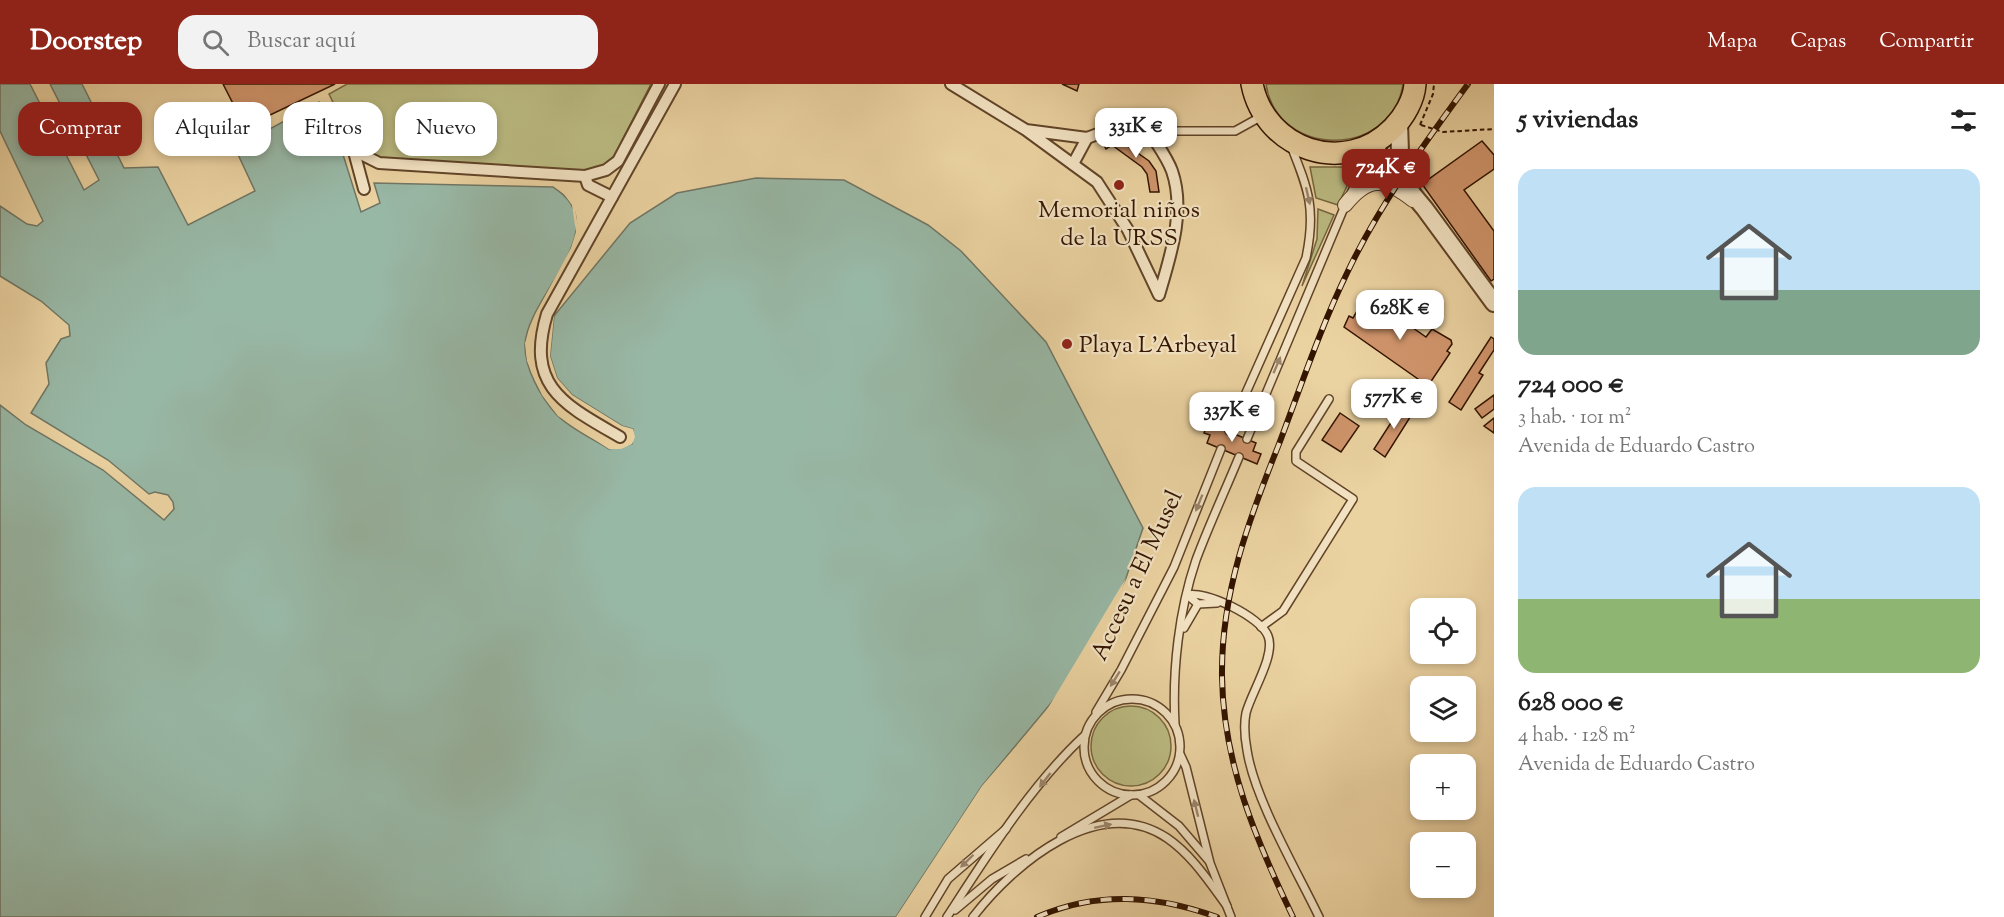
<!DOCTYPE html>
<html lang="es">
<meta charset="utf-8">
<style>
body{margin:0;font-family:"Sorts Mill Goudy",serif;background:#f2f2f2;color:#222;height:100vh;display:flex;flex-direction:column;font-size:22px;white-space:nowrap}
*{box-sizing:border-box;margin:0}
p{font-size:20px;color:#767676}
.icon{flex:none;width:33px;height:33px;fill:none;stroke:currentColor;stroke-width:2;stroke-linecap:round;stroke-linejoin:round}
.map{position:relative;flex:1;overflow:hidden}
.side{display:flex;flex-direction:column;background:#fff;width:510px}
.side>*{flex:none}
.top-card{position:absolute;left:18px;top:18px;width:570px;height:54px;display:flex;gap:12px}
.fabs{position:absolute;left:1410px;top:514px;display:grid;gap:12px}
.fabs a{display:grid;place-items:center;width:66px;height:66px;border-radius:12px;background:#fff;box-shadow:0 3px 9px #0003;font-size:30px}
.price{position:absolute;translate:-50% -51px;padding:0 14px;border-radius:12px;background:#fff;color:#222;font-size:20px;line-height:39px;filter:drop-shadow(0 2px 3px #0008)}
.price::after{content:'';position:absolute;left:50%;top:36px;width:18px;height:14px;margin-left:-9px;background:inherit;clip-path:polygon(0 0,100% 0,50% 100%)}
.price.current{background:#8f2418;color:#fff}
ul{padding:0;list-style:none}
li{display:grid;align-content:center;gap:12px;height:318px;padding:0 24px}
li span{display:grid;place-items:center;height:186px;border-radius:18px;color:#555}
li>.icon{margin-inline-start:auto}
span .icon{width:108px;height:108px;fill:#fffc;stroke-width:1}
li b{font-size:26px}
h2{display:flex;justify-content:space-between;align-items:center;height:72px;padding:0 24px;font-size:26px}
.tag{padding:0 21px;border-radius:18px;background:#fff;box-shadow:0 3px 9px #0003;font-size:21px;line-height:54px}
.tag.current{background:#8f2418;color:#fff}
header{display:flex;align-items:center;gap:36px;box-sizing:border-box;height:84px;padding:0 30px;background:#8f2418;color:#fff}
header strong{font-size:28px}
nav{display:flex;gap:33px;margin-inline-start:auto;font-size:21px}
.search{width:420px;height:54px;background:#f2f2f2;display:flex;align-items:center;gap:15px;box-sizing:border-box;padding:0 21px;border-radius:18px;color:#767676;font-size:22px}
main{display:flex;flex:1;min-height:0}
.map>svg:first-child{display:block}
</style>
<header>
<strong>Doorstep</strong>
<div class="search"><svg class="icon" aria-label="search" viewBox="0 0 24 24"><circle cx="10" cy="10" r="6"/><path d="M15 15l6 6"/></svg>Buscar aquí</div>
<nav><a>Mapa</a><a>Capas</a><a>Compartir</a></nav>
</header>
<main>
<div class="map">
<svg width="1494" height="833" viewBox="0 0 1494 833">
<rect width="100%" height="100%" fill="#ebd2a1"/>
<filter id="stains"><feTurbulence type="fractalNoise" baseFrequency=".00333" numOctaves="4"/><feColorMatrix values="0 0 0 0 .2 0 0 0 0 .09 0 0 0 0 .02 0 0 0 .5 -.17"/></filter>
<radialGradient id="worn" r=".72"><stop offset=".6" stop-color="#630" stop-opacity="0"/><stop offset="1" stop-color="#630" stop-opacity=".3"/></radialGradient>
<!-- green -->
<g fill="#bbbb82" stroke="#776841" stroke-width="1.5">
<path d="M347,0H651L614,72L602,82L586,87L381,76L367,67L360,54L352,57L329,10Z"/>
<path d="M1266,0H1403C1392,75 1277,75 1266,0Z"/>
<path d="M1310,83H1356L1338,121L1316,114Z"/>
<path d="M1318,125L1334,131L1302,202L1317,155Z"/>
<circle cx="1131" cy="662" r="40"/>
</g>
<!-- water -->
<path fill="#98b8a6" stroke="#707664" stroke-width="1.5" d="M0,0H30L84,106L99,96L50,0H82L124,84L158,83L188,141L255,107L235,64L319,18L341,64L361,128L380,119L374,99L553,103C618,143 528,211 525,260C524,284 541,313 556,330C569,344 593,355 609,365L632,360L633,345L622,342L572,311L557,294L550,272L554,232L630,139L677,109L756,94L844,96L928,141L961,167L1046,258L1143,444L1126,494L1091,571L982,702L896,833H0V321L26,341L103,386L164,436L174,425L173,418L168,411L155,408L149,410L108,376L31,329L49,300L46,279L61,255L70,252L69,241L41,217L0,192V122L27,140L37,142L43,137L0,47Z"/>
<!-- pier -->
<g fill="#ebd2a1">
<path d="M549,99L566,107L574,119L579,148L574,165L539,231L528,259L530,277L544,309L560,330L610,362L629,358L630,347L620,345L570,313L554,296L547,272L552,230L554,232L550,272L557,294L572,311L622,342L633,345L635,353L632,360L621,365H609L558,332L542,311L527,277L525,259L536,229L571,164L576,148L572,121L564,110Z"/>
<path d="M1126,494L1118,517L1122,511L1094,573L984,703L899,833H896L982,702L1045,629Z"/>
</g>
<!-- building -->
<g fill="#d0956c" stroke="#331400" stroke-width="1.5">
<path d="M223,0H335L245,43Z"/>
<path d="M1062,0H1079L1077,7Z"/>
<path d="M1116,45L1125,60L1149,77L1156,87L1159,108H1150L1147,90L1142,83L1112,61L1107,50Z"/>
<path d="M1109,54L1112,61L1106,65L1102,58Z"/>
<path d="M1482,57L1494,71V85L1464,106L1494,147V195L1491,197L1422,100Z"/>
<path d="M1366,211L1426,253L1432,245L1451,256L1452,260L1447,267L1450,269L1428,302L1344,243L1349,232L1353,234Z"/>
<path d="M1491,253L1494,255V266L1479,289L1483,291L1461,326L1449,318Z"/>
<path d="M1494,311V325L1482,334L1475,325Z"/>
<path d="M1403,320L1414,327L1385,373L1374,365Z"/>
<path d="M1340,329L1359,342L1341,368L1322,356Z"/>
<path d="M1494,334V349L1484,342Z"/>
<path d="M1208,339L1256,359L1253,367L1261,370L1257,380L1207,359L1210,351L1204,349Z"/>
</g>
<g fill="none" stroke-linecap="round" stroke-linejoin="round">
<defs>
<g id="service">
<path d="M1149,47H1235L1264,31"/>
<path d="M1351,109L1365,81L1368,64"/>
<path d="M1229,347L1306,174C1316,126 1309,107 1291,62"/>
<path d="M1247,355L1346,119"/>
<path d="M1187,511C1205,506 1261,533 1268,552C1276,571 1251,609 1246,629C1244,639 1245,655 1247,666C1254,714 1297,787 1319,833"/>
<path d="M1187,511L1198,520L1217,519"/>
<path d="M1261,543L1283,527L1353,415L1296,377V368L1329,315"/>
<path d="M1184,544L1198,520"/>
<circle cx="1132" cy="663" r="48"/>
<path d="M1096,628L1121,586L1174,483L1221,365"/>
<path d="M1175,640C1172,587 1179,526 1196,476C1209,441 1225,407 1239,373"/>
<path d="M1180,670L1186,683L1210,779L1231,833"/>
<path d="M1139,711L1179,742L1209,777"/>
<path d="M1061,753L1131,711"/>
<path d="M955,826L992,795L1026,775"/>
<path d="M925,833L948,795L1006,745"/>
<path d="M947,833C986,773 1031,701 1084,652"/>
<path d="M973,833C1013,781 1098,708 1167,754C1192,771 1210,799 1227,822"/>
</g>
<g id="pedestrian">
<path d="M951,0L1026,46L1087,54L1119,42L1149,47C1156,59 1167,73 1172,87C1186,127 1170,173 1159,211L1128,146L1097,98L1026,46"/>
<path d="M1073,80L1087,54"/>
<path d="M585,92L588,101L612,113"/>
<path d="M364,105L353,64L359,61L365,72L379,79L585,92L606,86L618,77L659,0"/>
<path d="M620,353C565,321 525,303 547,230L675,0"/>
</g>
<path id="minor" d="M1345,121C1369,91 1385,94 1413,116"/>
<g id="tertiary">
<path d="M1399,38L1400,69L1412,100"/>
<path d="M1372,61L1425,125L1494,219"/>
</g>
<path id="trunk" d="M1252,0C1265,66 1345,93 1393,44C1404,33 1414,16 1415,0"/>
</defs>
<!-- service casing -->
<use href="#service" stroke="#614428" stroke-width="10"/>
<!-- pedestrian casing -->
<use href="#pedestrian" stroke="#614428" stroke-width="14"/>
<!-- minor casing -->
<use href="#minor" stroke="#614428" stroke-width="16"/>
<!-- tertiary casing -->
<use href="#tertiary" stroke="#614428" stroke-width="20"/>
<!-- trunk casing -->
<use href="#trunk" stroke="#331400" stroke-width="24"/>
<!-- path -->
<g stroke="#331400" stroke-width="2" stroke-dasharray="4.5 3" stroke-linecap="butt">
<path d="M1420,41L1433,10L1434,0"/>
<path d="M1421,41L1443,48L1494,45"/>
</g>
<!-- service -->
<use href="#service" stroke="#f2e2c2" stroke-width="7"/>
<!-- pedestrian -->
<use href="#pedestrian" stroke="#f2e2c2" stroke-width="10"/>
<!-- minor -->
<use href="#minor" stroke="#f2e2c2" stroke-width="14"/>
<!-- tertiary -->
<use href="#tertiary" stroke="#f2e2c2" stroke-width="16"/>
<!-- trunk -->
<use href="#trunk" stroke="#ebd2a1" stroke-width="21"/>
<defs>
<g id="rail">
<path d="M1037,833C1097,807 1156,811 1217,833"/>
<path d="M1293,833C1256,756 1223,679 1222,592C1221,509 1249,435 1279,360C1301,302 1321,242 1348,187C1380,120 1424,60 1468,0"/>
</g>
</defs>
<!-- rail casing -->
<use href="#rail" stroke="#331400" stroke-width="6"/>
<!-- rail -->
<use href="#rail" stroke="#f2e2c2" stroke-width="4" stroke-dasharray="11" stroke-linecap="butt"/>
</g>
<!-- one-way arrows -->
<defs><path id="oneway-solid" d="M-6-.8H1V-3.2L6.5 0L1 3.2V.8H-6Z" transform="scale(1.5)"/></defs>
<g fill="#9c856b">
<use href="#oneway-solid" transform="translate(1308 112) rotate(77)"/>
<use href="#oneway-solid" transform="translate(1277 281) rotate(-67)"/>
<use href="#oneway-solid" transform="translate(1199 419) rotate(112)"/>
<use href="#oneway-solid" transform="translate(1115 595) rotate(122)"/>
<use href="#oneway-solid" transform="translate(1045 696) rotate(128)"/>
<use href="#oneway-solid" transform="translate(1196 724) rotate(-104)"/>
<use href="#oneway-solid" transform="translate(1103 742) rotate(-12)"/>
<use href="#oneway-solid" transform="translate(967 777) rotate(136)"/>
</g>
<!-- markers -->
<g fill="#8f2418" stroke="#f2e2c2" stroke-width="2">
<circle cx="1119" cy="101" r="6"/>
<circle cx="1067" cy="260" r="6"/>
</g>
<g text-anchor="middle" stroke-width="4.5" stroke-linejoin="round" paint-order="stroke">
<!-- poi labels -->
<g font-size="24" fill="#331400" stroke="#f2e2c2">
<text x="1119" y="133">Memorial niños<tspan x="1119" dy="28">de la URSS</tspan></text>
<text x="1079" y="268" text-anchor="start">Playa L'Arbeyal</text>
</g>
<!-- street labels -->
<g font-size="24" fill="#331400" stroke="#f2e2c2">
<text transform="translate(1136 491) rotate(-65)" y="8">Accesu a El Musel</text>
</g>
</g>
<rect width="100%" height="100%" filter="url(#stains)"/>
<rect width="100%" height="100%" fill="url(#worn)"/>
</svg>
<div class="fabs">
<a><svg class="icon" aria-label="locate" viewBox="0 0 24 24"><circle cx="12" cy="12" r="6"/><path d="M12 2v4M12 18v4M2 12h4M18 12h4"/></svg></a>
<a><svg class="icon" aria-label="layers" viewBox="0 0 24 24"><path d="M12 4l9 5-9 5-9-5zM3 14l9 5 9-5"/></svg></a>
<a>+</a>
<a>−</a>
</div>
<b class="price" style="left:1136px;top:75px">331K €</b>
<b class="price current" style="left:1386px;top:116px">724K €</b>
<b class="price" style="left:1400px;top:257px">628K €</b>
<b class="price" style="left:1394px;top:346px">577K €</b>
<b class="price" style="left:1232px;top:359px">337K €</b>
<div class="top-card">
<a class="tag current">Comprar</a>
<a class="tag">Alquilar</a>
<a class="tag">Filtros</a>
<a class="tag">Nuevo</a>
</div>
</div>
<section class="side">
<h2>5 viviendas<svg class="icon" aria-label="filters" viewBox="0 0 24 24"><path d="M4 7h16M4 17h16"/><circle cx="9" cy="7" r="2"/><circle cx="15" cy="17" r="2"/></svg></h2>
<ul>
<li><span style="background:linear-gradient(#bfe0f5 65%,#7fa58c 0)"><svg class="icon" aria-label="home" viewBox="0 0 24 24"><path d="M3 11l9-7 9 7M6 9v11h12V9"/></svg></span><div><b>724 000 €</b><p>3 hab. · 101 m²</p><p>Avenida de Eduardo Castro</p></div></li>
<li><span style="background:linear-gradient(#bfe0f5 60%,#8fb573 0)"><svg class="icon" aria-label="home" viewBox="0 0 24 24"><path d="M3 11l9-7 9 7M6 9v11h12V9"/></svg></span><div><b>628 000 €</b><p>4 hab. · 128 m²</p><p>Avenida de Eduardo Castro</p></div></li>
</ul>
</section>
</main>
